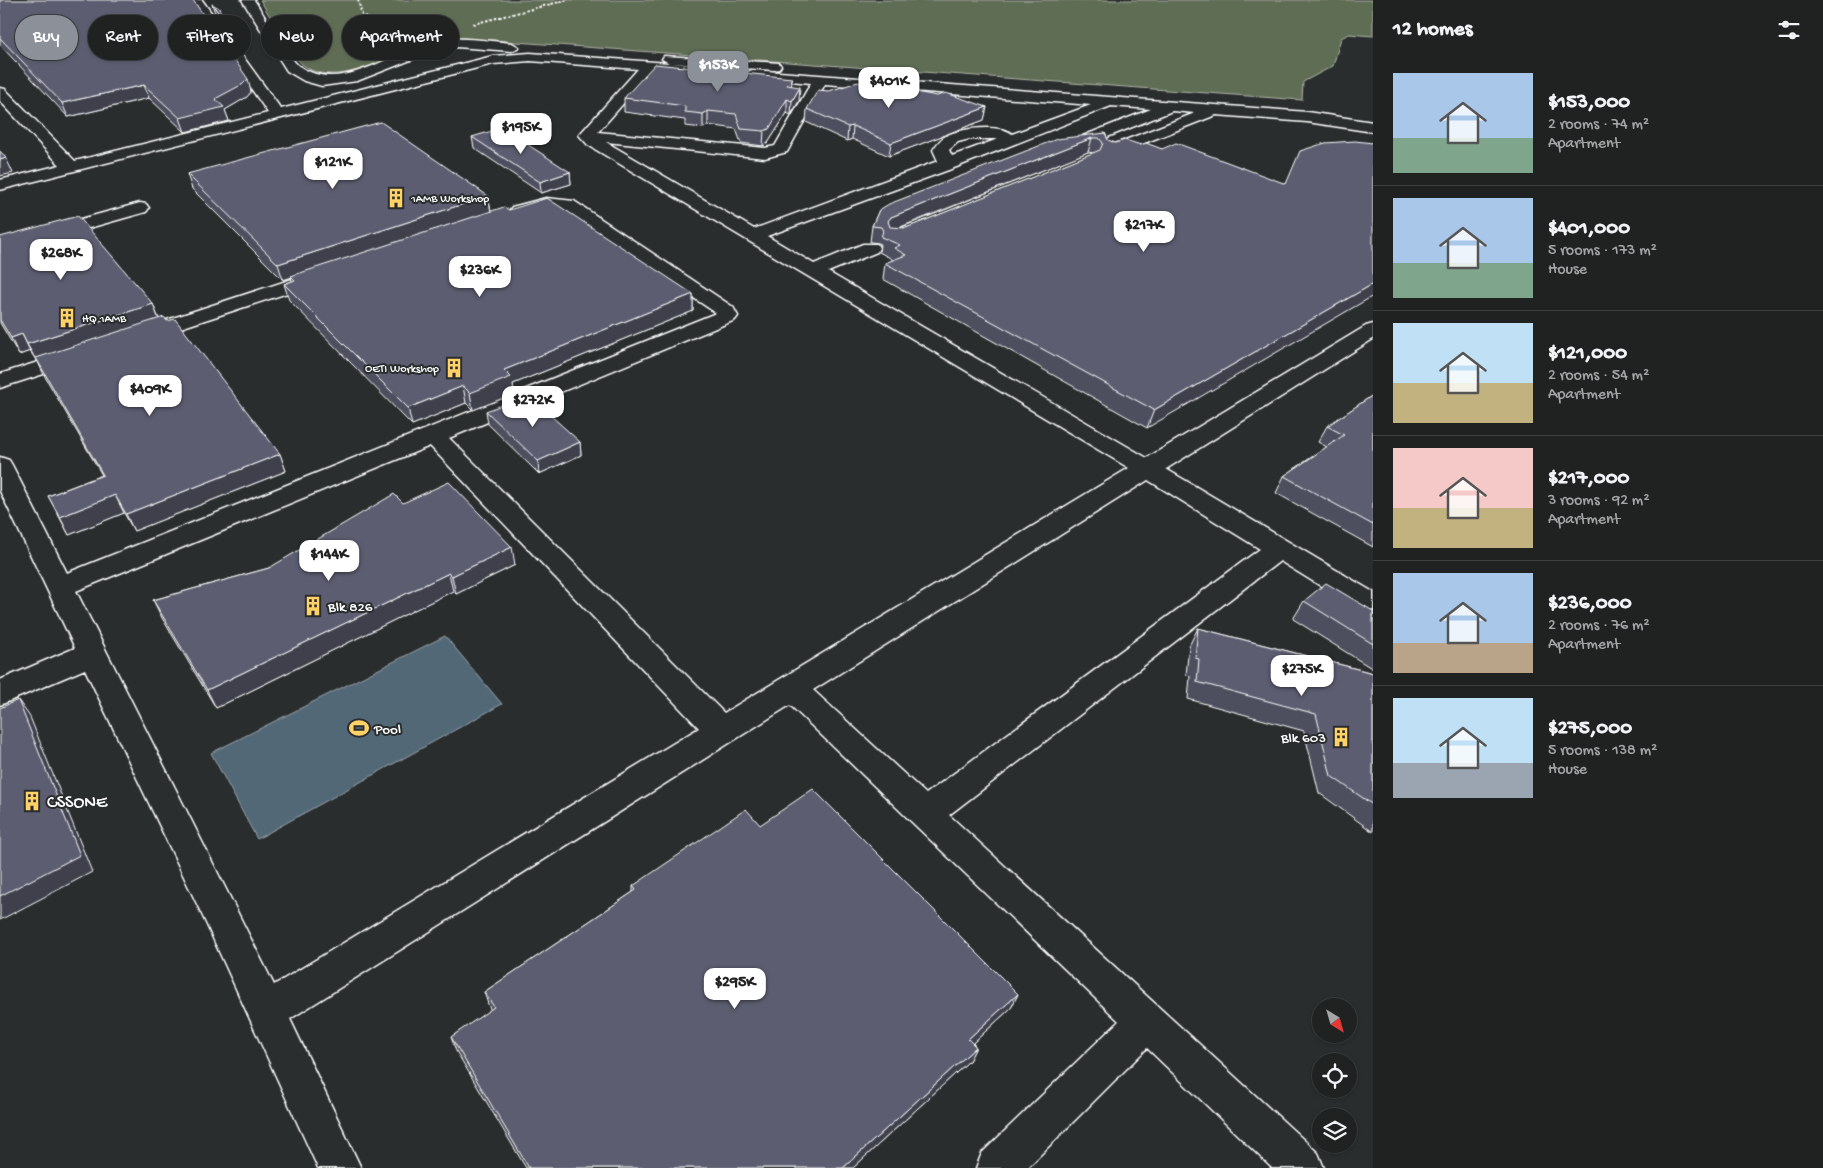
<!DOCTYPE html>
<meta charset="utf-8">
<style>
body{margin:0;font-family:"Gochi Hand",sans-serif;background:#282a2a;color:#f1f3f6;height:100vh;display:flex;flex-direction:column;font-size:19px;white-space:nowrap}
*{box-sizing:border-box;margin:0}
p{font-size:16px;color:#a2a4a5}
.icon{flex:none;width:28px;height:28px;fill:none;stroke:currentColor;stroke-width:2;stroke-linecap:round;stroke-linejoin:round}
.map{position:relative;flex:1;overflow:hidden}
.details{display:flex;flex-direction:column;background:#202222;width:450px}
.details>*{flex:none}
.top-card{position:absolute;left:15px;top:15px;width:475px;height:45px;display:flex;gap:10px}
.needle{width:32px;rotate:143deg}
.controls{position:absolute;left:1312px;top:998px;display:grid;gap:10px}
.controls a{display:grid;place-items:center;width:45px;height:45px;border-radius:50%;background:#202222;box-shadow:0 1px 4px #0004,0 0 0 1px #3d3f40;font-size:25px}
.price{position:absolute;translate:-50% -42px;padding:0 11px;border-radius:10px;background:#fff;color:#222;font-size:16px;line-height:32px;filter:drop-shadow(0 1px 2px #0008)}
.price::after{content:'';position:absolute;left:50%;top:30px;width:15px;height:11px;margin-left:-8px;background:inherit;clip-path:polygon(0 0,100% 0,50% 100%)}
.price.on{background:#8c9099;color:#fff}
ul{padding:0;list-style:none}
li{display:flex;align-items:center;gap:15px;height:125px;padding:0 20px}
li+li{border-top:1px solid #3d3f40}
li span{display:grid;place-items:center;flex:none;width:140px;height:100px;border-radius:0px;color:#555}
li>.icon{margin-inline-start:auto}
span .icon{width:60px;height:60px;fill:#fffc;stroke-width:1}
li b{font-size:21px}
h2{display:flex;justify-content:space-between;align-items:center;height:60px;padding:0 20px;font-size:21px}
.pill{padding:0 18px;border-radius:22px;background:#202222;box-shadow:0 1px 4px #0004,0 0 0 1px #3d3f40;font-size:18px;line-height:45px}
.pill.on{background:#8c9099;color:#fff}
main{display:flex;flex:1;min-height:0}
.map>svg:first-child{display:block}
</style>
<main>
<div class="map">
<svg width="1373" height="1168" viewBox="0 0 1373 1168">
<rect width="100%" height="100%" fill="#2a2d2e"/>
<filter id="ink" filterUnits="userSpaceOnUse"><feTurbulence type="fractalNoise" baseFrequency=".02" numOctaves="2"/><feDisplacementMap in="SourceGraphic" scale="10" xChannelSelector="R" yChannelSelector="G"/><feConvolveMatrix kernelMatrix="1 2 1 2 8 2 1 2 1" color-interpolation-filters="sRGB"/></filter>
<g filter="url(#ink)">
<!-- green -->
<path fill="#606d54" stroke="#b0b6aa" d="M260,0H1373V36L1349,34L1341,38L1333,66L1303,82L1302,100L462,38C449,39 437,40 425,45C391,56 334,91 302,64C291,55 269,14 260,0Z"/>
<!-- water -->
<path fill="#536876" stroke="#98a4ad" d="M445,636L502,704L257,839L211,753Z"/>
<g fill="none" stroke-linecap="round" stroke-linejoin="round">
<defs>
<g id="minor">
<path d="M190,0H202L281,109L493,56L530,53L669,63L662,59L664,56L779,63L781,66L779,69L774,70L671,63L690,65L697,69L690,73L653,70L598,132L765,148L775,146L811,83L747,77L745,74L752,70L1307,112L1373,122V132L1307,122L1216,115L1111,156L1105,154L1103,151L1105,148L1195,113L1172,111L1095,142H1083L1081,139L1083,136L1151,109L1111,106L954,168L767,236L814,264L863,244H877L879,248L877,252L828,272L1147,458L1366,326L1373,324V339L1166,469L1373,592V615L1363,612L1280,561L949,815L1318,1153L1324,1168H1272L1147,1048L1027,1168H976L982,1153L1119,1021L790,705L290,1019L361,1168H318L206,923L85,669L0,705V680L75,648L0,491V457L9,460L12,465L67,573L716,313L563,210L547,208L518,216L512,215L509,211L512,207L546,198L574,201L733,307L738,316L735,320L449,438L724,713L1129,468L588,145L579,135L638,69L530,61L493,64L0,190V180L60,165L0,101V88L5,89L75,161L268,113ZM825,84L1091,105L1012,134C1000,124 960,128 946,136C940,139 937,144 933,150L938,161L754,229L606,142L765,158L787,152ZM970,139H998L952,156L949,150L958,142ZM430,446L699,728L274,985L76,591ZM1148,480L1260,549L926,794L813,690Z"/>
<path d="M242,0H254C263,13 289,59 299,66C342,96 392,50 436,41C460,36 487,41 512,43L519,47L512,51L456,47L439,49L357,81L322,86L304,81L287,71Z"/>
<path d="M140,203L146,204L149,208L146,212L0,253V241Z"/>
<path d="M320,270L327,272L330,276L327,280L150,338L143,340L136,338L132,334L136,330Z"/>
<path d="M76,350L84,351L87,356L84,361L0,388V374Z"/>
</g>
</defs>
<!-- minor casing -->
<use href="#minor" stroke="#fff" stroke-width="3"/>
<!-- path -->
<g stroke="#fff" stroke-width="2" stroke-dasharray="2.5 2" stroke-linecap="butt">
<path d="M358,0L362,15C380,25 399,30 420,30"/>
<path d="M473,24L567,0"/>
</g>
<!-- minor -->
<use href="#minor" fill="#2a2d2e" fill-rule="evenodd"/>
</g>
<!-- wall -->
<g fill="#4e505f" stroke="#fff" fill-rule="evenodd">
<path d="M0,0L251,92L247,97L225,110L229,121L185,132L149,98L68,117L0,45Z"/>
<path d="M212,4L224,20L228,33L216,16Z"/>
<path d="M863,84L916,92L987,107L984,120L889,156L852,139L847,141L806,122L807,109L829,91Z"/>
<path d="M791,86L799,101L791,115L787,113L768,143L763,146L741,143L736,129L708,125L703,128L685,126V120L624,112V98Z"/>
<path d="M1105,133L1108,140L1115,143L1141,145L1162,149L1286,184L1325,143L1147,428L883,279L885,263L892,261V259L879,252L880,245L879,243L870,242L872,226L879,210ZM1088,152L1093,153L906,228H900Z"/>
<path d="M472,137L570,172L571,184L541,193L474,148Z"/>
<path d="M187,174L488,196L491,212L509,210L693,294V311L513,384L514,394L473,410L466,403L412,425L289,300L284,284L292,281L291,277L283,280L192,189Z"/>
<path d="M0,237L153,304L159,319L280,454L286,471L134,531L124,513L69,535L48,496L102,475L44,375L37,360H36L30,351L19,355L0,323Z"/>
<path d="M1373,395V547L1276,493L1284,476L1327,447L1318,442L1327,426Z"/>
<path d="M486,411L580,442L581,455L539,474L488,424Z"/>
<path d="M515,565L456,594L453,591L216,708L162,618L153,600L269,568Z"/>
<path d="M1304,601L1373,611V669L1293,619Z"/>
<path d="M1198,628L1373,673V832L1319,793L1304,731L1188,699L1190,676L1186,675L1189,646Z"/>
<path d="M760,825L1018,994L1011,1008L973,1043L976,1047L969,1061L853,1168H526L456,1051L451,1037L491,1010L489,1007L484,992L633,892V886Z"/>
</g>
<!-- shaded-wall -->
<g fill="#40414e" stroke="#fff">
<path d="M792,78L791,91L787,85Z"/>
<path d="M248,79L251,92L247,97L225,110L229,121L185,132L180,118L215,99Z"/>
<path d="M144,85L149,98L68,117L62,103Z"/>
<path d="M800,87L799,101L791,115L792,101Z"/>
<path d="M787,99V113L768,143L763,146L764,131Z"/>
<path d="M987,107L984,120L889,156L891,143Z"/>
<path d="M708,111V125L703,128V114Z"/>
<path d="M853,126L852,139L847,141L848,127Z"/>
<path d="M1092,138L1088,152L888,232V221L891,217Z"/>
<path d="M6,158L13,173L0,176V160Z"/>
<path d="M570,172L571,184L541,193L540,182Z"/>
<path d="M488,196L491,212L283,280L278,264Z"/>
<path d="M1373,284V296L1147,428L1154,410Z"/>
<path d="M693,294V311L513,384L514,394L473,410L470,393L504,370Z"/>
<path d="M153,304L159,320L36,360L27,344Z"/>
<path d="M22,334L30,351L19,355L11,338Z"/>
<path d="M463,386L466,403L412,425L408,408Z"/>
<path d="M580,442L581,455L539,474L538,461Z"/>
<path d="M280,454L286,471L134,531L126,514Z"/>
<path d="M115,495L124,513L69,535L60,517Z"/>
<path d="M512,547L515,565L456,594L452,576Z"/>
<path d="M449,573L453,591L216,708L207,690Z"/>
<path d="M18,700L30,717L92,872L0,920V896Z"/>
<path d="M1018,994L1011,1008L962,1053L968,1039Z"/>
<path d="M976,1047L969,1061L853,1168H843Z"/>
</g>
<!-- building -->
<g fill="#5b5d6f" stroke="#fff" fill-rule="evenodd">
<path d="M0,0H193L248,79L243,84L215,99L224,107L180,118L144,85L62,103L0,38Z"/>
<path d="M212,4L219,8L224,20Z"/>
<path d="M655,64L792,78L787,85L800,87L792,101L787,99L769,129L764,131L741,129L736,114L708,111L703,114L685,112V106L624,98Z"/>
<path d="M858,82L863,84L869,82L879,86L891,82L916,92L937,96L946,93L987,107L891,143L853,126L848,127L807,109L818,90L829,91Z"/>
<path d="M381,122L488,196L278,264L187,174Z"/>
<path d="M502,128L570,172L540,182L472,137Z"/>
<path d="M1105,133L1108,140L1115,143L1125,140L1141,145L1146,143L1162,149L1176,143L1286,184L1300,151L1325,143L1355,141L1373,143V284L1154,410L885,263L906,255L894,248L900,245L881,237L883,231L881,227L872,226L879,210L889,204L1057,139ZM1092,138H1099L1103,143L1100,150L906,228L890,227L888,221L891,217Z"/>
<path d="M0,151L6,158L0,160Z"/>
<path d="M547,198L693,294L504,370L511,377L470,393L463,386L408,408L284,284L295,280L291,276L504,207L509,210Z"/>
<path d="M78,216L153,304L27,344L22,334L11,338L0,320V237Z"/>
<path d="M164,317L167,321L175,319L280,454L126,514L115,495L60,517L48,496L103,475L36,358Z"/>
<path d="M528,395L580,442L538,461L486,411Z"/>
<path d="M1373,395V525L1284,476L1344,435L1327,426Z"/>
<path d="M449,482L512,547L452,576L449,573L207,690L153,600L269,568L394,494L403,503Z"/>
<path d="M1326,583L1373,611V644L1304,601Z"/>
<path d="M1198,628L1373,673V805L1331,776L1316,714L1197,682L1199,659L1195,658Z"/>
<path d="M18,700L80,855L0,896V708Z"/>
<path d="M813,789L1018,994L968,1039L976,1047L843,1168H529L451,1037L494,1007L484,992L636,890L633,886L746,809L760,825Z"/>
</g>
</g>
<!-- icons -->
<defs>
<symbol id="building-bare" viewBox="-9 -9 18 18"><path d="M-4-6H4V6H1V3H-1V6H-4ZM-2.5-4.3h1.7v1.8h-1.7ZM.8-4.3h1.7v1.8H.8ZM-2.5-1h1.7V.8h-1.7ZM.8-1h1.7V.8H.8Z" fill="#ffd166" stroke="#2a2d2e" stroke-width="2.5" paint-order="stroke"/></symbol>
<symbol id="stadium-bare" viewBox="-9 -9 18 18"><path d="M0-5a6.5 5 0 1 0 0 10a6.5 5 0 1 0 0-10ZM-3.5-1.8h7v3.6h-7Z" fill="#ffd166" stroke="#2a2d2e" stroke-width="2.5" paint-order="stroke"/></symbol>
</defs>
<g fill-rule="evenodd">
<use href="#building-bare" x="382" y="184" width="28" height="28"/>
<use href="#building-bare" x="53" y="304" width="28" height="28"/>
<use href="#building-bare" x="440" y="354" width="28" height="28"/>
<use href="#building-bare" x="299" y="592" width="28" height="28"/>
<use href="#stadium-bare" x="345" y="714" width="28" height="28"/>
<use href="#building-bare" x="1327" y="723" width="28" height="28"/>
<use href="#building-bare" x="18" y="787" width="28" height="28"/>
</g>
<g text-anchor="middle" stroke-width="4" stroke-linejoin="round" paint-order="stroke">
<!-- far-poi labels -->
<g font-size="12" fill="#fff" stroke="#2a2d2e" text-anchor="start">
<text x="411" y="202">1AMB Workshop</text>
<text x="82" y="322">HQ 1AMB</text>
<text x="439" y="372" text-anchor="end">OETI Workshop</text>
</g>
<!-- poi labels -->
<g font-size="15" fill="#fff" stroke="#2a2d2e" text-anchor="start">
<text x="328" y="611">Blk 826</text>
<text x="374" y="733">Pool</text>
<text x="1326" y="742" text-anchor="end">Blk 603</text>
</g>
<!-- near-poi labels -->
<g font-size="18" fill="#fff" stroke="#2a2d2e" text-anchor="start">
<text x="47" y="807">CSSONE</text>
</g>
</g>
</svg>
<div class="controls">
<a><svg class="needle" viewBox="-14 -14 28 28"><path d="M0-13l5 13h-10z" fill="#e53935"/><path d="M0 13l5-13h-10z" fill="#a2a4a5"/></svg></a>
<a><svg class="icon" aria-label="locate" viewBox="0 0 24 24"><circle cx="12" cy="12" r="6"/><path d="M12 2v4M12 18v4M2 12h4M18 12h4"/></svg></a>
<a><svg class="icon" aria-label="layers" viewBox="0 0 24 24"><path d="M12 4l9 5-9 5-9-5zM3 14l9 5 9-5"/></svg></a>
</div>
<b class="price on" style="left:718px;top:93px">$153K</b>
<b class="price" style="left:889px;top:109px">$401K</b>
<b class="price" style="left:521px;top:155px">$195K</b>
<b class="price" style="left:333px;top:190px">$121K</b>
<b class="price" style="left:1144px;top:253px">$217K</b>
<b class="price" style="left:61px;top:281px">$268K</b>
<b class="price" style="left:480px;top:298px">$236K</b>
<b class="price" style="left:150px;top:417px">$409K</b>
<b class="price" style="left:533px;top:428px">$272K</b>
<b class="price" style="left:329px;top:582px">$144K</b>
<b class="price" style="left:1302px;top:697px">$275K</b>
<b class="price" style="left:735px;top:1010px">$295K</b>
<div class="top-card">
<a class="pill on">Buy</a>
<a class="pill">Rent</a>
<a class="pill">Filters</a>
<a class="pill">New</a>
<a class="pill">Apartment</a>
</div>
</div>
<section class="details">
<h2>12 homes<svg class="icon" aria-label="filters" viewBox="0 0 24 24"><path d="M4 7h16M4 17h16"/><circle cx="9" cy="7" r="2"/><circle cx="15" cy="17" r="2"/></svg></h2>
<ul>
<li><span style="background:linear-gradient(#a9c7e8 65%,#7fa58c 0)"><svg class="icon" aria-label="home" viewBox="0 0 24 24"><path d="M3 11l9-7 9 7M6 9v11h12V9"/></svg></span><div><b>$153,000</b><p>2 rooms · 74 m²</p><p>Apartment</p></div></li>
<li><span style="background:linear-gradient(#a9c7e8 65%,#7fa58c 0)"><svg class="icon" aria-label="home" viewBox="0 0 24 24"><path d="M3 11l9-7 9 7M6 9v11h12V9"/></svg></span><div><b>$401,000</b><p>5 rooms · 173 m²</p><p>House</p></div></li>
<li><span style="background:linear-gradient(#bfe0f5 60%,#c2b280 0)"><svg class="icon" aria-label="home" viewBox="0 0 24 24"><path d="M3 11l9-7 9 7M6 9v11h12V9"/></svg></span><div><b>$121,000</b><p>2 rooms · 54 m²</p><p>Apartment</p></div></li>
<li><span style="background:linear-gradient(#f6c9c9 60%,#c2b280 0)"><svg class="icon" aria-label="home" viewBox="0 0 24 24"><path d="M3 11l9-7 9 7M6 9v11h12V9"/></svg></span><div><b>$217,000</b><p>3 rooms · 92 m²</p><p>Apartment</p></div></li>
<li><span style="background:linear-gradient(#a9c7e8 70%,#b9a48a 0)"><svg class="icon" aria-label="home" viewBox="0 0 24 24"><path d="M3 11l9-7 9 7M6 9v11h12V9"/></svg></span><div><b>$236,000</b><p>2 rooms · 76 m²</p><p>Apartment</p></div></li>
<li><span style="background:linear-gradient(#bfe0f5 65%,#9aa5b1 0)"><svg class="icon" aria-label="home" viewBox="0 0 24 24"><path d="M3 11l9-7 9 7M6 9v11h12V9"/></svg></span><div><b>$275,000</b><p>5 rooms · 138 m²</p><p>House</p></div></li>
</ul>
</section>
</main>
